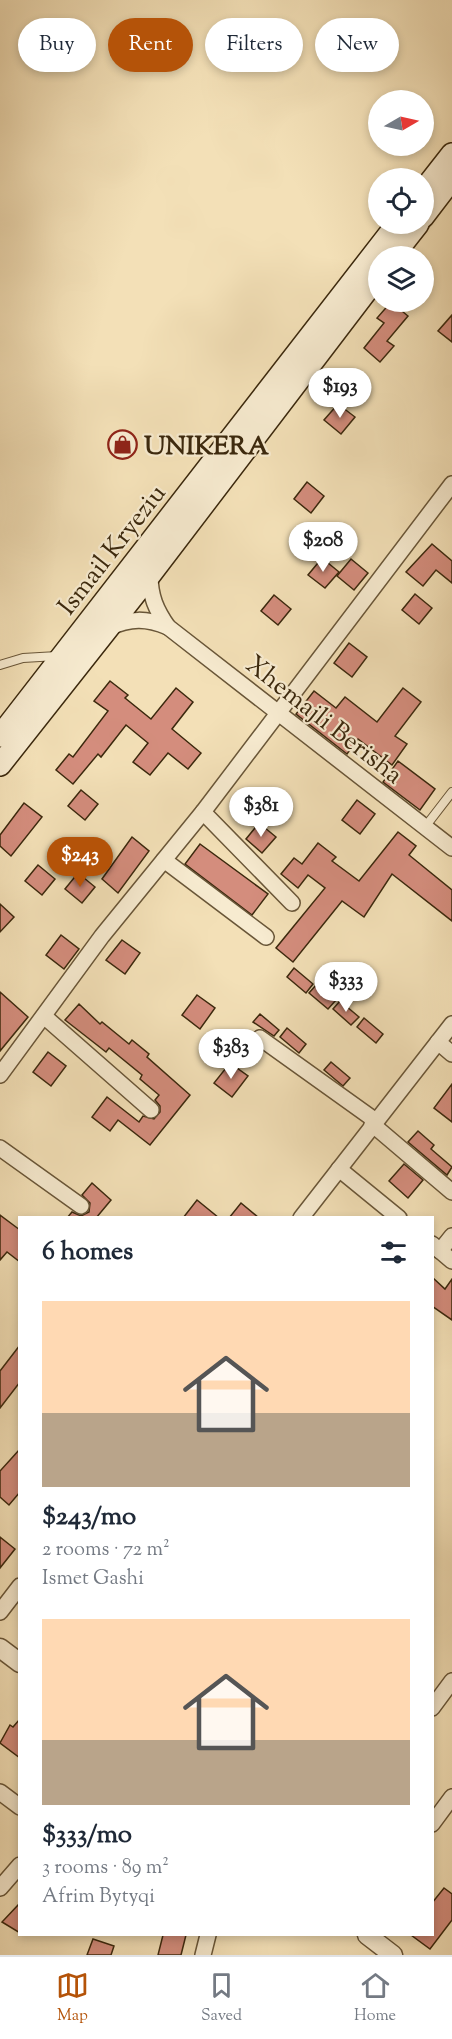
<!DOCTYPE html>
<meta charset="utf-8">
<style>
body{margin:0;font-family:"Sorts Mill Goudy",serif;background:#f2f2f3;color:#1f2937;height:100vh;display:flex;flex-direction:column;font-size:22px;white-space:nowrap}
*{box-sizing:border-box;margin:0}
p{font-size:20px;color:#747a83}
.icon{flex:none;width:33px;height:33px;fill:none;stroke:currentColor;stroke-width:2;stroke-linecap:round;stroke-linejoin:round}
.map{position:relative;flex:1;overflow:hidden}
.sheet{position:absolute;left:18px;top:1216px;width:416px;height:720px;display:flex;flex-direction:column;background:#fff;border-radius:0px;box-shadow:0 3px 9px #0003}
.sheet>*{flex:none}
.banner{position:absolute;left:18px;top:18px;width:417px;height:54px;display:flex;gap:12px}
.needle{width:39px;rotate:81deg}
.fabs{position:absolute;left:368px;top:90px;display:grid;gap:12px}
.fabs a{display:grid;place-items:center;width:66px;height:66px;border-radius:50%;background:#fff;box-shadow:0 3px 9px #0003;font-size:30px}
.price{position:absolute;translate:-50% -51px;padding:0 14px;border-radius:21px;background:#fff;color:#222;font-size:20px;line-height:39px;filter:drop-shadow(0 2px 3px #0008)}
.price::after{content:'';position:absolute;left:50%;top:36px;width:18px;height:14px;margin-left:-9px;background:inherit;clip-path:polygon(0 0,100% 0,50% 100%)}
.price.selected{background:#b45309;color:#fff}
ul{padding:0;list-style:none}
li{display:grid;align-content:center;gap:12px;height:318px;padding:0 24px}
li span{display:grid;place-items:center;height:186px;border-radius:0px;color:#555}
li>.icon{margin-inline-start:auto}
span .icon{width:108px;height:108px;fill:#fffc;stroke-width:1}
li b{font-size:26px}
h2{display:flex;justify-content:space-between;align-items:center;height:72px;padding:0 24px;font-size:26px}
.tag{padding:0 21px;border-radius:27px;background:#fff;box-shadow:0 3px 9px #0003;font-size:21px;line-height:54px}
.tag.selected{background:#b45309;color:#fff}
.menu{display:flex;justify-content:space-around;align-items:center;height:84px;border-top:2px solid #e0e1e3;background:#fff;font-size:16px;color:#747a83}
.menu a{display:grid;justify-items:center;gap:3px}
.menu .selected{color:#b45309}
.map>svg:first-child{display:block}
</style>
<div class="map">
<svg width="452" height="1955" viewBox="0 0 452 1955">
<rect width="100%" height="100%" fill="#f3e0b7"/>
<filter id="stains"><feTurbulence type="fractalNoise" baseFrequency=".00333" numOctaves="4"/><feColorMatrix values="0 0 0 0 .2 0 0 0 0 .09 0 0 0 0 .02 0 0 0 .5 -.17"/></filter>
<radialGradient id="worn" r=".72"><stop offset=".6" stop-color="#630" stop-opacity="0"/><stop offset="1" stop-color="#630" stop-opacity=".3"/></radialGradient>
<!-- building -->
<g fill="#d48d7d" stroke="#3b280d" stroke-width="1.5">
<path d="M391,302L408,316L387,341L394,346L380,362L364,348L384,323L377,318Z"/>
<path d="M452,315V342L438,331Z"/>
<path d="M338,404L355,417L341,434L324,420Z"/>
<path d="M307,482L324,496L311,513L294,499Z"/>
<path d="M432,544L452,561V583L436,570L423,586L406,572Z"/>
<path d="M322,558L339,572L325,588L308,575Z"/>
<path d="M351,559L368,573L354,590L337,576Z"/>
<path d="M415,594L432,608L419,624L402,610Z"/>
<path d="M274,595L291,609L278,625L261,611Z"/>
<path d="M349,643L367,657L352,677L334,663Z"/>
<path d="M110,681L128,695L125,698L151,719L176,688L193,702L172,729L201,753L188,769L168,753L150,775L133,762L148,743L126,725L101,757L98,754L73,784L56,770L69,754L73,757L108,711L94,701Z"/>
<path d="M403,688L421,702L395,736L407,744L392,765L358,739L347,754L296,714L314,691L336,708L345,697L377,722Z"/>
<path d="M398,761L435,789L420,810L383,782Z"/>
<path d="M81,790L98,804L85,820L68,806Z"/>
<path d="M357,800L375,814L360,834L342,820Z"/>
<path d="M24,803L42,817L11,856L0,846V835Z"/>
<path d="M259,823L276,837L262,853L246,839Z"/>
<path d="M398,832L416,846L409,855L452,890V921L392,874L364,917L342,901L293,962L276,948L325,888L308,875L298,888L281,874L294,858L302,864L318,843L336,857L332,861L359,881Z"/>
<path d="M132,837L149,851L118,893L102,879Z"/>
<path d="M200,844L268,894L252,915L185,864Z"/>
<path d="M38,865L55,879L42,895L25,881Z"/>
<path d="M78,873L95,887L82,903L65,889Z"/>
<path d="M0,904L14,917L0,932Z"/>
<path d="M61,935L79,949L64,969L46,955Z"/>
<path d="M122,940L140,953L125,974L106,960Z"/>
<path d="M294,968L313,984L306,993L287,977Z"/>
<path d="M317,984L336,1000L328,1009L309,993Z"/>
<path d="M0,992L28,1017L0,1051Z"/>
<path d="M197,995L215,1008L200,1029L182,1015Z"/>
<path d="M340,1001L359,1017L351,1025L333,1009Z"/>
<path d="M79,1004L100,1024L102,1022L129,1044L132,1040L149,1054L147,1057L190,1095L150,1145L118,1120L110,1131L92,1117L107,1097L139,1122L143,1116L154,1119L160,1112V1106L155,1100L159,1095L140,1079L142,1075L109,1048L106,1052L65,1020Z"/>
<path d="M260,1014L279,1030L274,1036L253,1022Z"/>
<path d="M364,1018L383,1034L376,1043L357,1027Z"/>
<path d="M287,1028L306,1044L299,1053L280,1037Z"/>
<path d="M48,1052L66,1066L51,1086L33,1072Z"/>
<path d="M331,1062L350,1078L343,1086L324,1070Z"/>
<path d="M230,1063L248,1076L232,1097L214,1083Z"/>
<path d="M452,1084V1122L434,1108Z"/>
<path d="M418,1131L434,1145L431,1149L452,1167L447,1175L408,1142Z"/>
<path d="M404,1164L423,1180L408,1198L389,1181Z"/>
<path d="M92,1183L111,1200L96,1218H67L72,1212L81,1216L89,1212L90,1203L82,1195Z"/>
<path d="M197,1200L219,1218H183Z"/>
<path d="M241,1203L259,1218H229Z"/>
<path d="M0,1215L20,1230V1262L7,1252L0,1260Z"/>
<path d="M432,1277L445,1289L452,1279V1320L432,1306Z"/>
<path d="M20,1345V1382L0,1408V1371Z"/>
<path d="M20,1449V1492L9,1505L0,1497V1471Z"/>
<path d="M0,1537L15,1549L0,1568Z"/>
<path d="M20,1719V1758L0,1743L10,1725L13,1727Z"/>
<path d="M444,1888L452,1894V1920L430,1949L411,1935H432V1903Z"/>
<path d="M20,1903V1933L2,1922Z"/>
<path d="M163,1935H186L181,1955H158Z"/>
<path d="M93,1939L114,1946L111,1955H87Z"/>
</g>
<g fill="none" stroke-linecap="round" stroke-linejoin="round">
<defs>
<g id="service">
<path d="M0,665L23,658L57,656"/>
<path d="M425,827L452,792"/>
</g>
<g id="minor">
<path d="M150,575C150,596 156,610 168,627L452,848"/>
<path d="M108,628C131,618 146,618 168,627"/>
<path d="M203,812L292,903"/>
<path d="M164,860L266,937"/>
<path d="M45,1017L151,1110"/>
<path d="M260,1038L376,1121"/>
<path d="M438,1042L452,1054"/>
<path d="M0,1075L102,936L203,812L452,484"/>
<path d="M372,1124L452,1192"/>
<path d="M0,1148L81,1206"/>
<path d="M339,1169L399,1218"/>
<path d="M301,1218L452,1024"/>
<path d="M432,1244L452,1261"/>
<path d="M440,1251L452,1236"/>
<path d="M0,1612L20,1586"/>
<path d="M432,1708L452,1681"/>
<path d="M0,1792L20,1807"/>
<path d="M432,1824L452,1797"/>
<path d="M0,1888L20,1865"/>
<path d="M203,1955L208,1935"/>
</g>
<g id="tertiary">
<path d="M0,1648L20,1663"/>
<path d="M367,1935L393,1955"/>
</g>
<g id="secondary">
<path d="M423,191L452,154"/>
<path d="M423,217L452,179"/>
<path d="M393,256L418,224"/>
<path d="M0,736L397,224"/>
<path d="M0,765L150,575L378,276"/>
</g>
</defs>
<!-- service casing -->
<use href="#service" stroke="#695638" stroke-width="10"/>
<!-- minor casing -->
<use href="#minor" stroke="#695638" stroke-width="18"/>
<!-- tertiary casing -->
<use href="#tertiary" stroke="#695638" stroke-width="21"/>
<!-- secondary casing -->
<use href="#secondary" stroke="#3b280d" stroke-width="24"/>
<!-- service -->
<use href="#service" stroke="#f7ebd0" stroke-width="8"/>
<!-- minor -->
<use href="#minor" stroke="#f7ebd0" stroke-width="15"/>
<!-- tertiary -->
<use href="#tertiary" stroke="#f7ebd0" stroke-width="18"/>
<!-- secondary -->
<use href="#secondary" stroke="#f7ebd0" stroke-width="21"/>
</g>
<!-- icons -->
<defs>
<symbol id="shop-ring" viewBox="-11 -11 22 22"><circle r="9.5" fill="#f7ebd0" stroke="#8f2418" stroke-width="1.5"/><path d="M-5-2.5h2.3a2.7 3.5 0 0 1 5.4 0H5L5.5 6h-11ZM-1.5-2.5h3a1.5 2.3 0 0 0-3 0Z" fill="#8f2418"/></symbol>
</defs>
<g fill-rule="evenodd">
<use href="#shop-ring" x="106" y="428" width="33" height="33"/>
</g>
<g text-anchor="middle" stroke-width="4.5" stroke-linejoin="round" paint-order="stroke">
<!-- poi labels -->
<g font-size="26" font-weight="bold" fill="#3b280d" stroke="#f7ebd0" text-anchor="start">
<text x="144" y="454">UNIKERA</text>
</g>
<!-- street labels -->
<g font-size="26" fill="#3b280d" stroke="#f7ebd0">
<text transform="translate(111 549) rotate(-52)" y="9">Ismail Kryeziu</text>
<text transform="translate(325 719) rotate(38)" y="9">Xhemajli Berisha</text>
</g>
</g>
<rect width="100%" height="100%" filter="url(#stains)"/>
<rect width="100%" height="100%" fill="url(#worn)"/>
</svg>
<div class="fabs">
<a><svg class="needle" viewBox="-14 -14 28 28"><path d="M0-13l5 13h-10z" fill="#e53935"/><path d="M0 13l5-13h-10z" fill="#747a83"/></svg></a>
<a><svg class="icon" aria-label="locate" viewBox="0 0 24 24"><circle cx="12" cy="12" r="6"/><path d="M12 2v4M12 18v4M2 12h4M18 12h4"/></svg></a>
<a><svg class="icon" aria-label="layers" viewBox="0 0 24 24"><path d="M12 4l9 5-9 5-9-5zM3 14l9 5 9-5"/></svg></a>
</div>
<b class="price" style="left:340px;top:419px">$193</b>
<b class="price" style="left:323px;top:573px">$208</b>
<b class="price" style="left:261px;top:838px">$381</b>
<b class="price selected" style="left:80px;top:888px">$243</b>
<b class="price" style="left:346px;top:1013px">$333</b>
<b class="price" style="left:231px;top:1080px">$383</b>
<div class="banner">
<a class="tag">Buy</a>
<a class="tag selected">Rent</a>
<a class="tag">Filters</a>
<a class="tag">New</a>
</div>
<section class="sheet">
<h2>6 homes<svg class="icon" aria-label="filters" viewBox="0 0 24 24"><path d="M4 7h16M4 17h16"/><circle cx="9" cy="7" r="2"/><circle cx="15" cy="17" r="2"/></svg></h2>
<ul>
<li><span style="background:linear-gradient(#ffd9b3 60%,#b9a48a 0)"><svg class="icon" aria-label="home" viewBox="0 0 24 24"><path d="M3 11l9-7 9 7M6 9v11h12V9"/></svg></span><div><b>$243/mo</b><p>2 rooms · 72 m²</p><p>Ismet Gashi</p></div></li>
<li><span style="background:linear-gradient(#ffd9b3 65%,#b9a48a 0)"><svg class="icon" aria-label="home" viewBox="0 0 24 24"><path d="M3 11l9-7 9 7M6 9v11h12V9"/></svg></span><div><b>$333/mo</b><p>3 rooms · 89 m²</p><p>Afrim Bytyqi</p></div></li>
</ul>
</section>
</div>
<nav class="menu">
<a class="selected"><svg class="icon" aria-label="map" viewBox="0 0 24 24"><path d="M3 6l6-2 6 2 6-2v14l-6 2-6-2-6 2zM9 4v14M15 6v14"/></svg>Map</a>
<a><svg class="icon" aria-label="saved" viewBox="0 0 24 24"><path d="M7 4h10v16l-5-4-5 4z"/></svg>Saved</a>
<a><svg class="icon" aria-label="home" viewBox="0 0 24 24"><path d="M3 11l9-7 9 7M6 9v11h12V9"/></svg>Home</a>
</nav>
